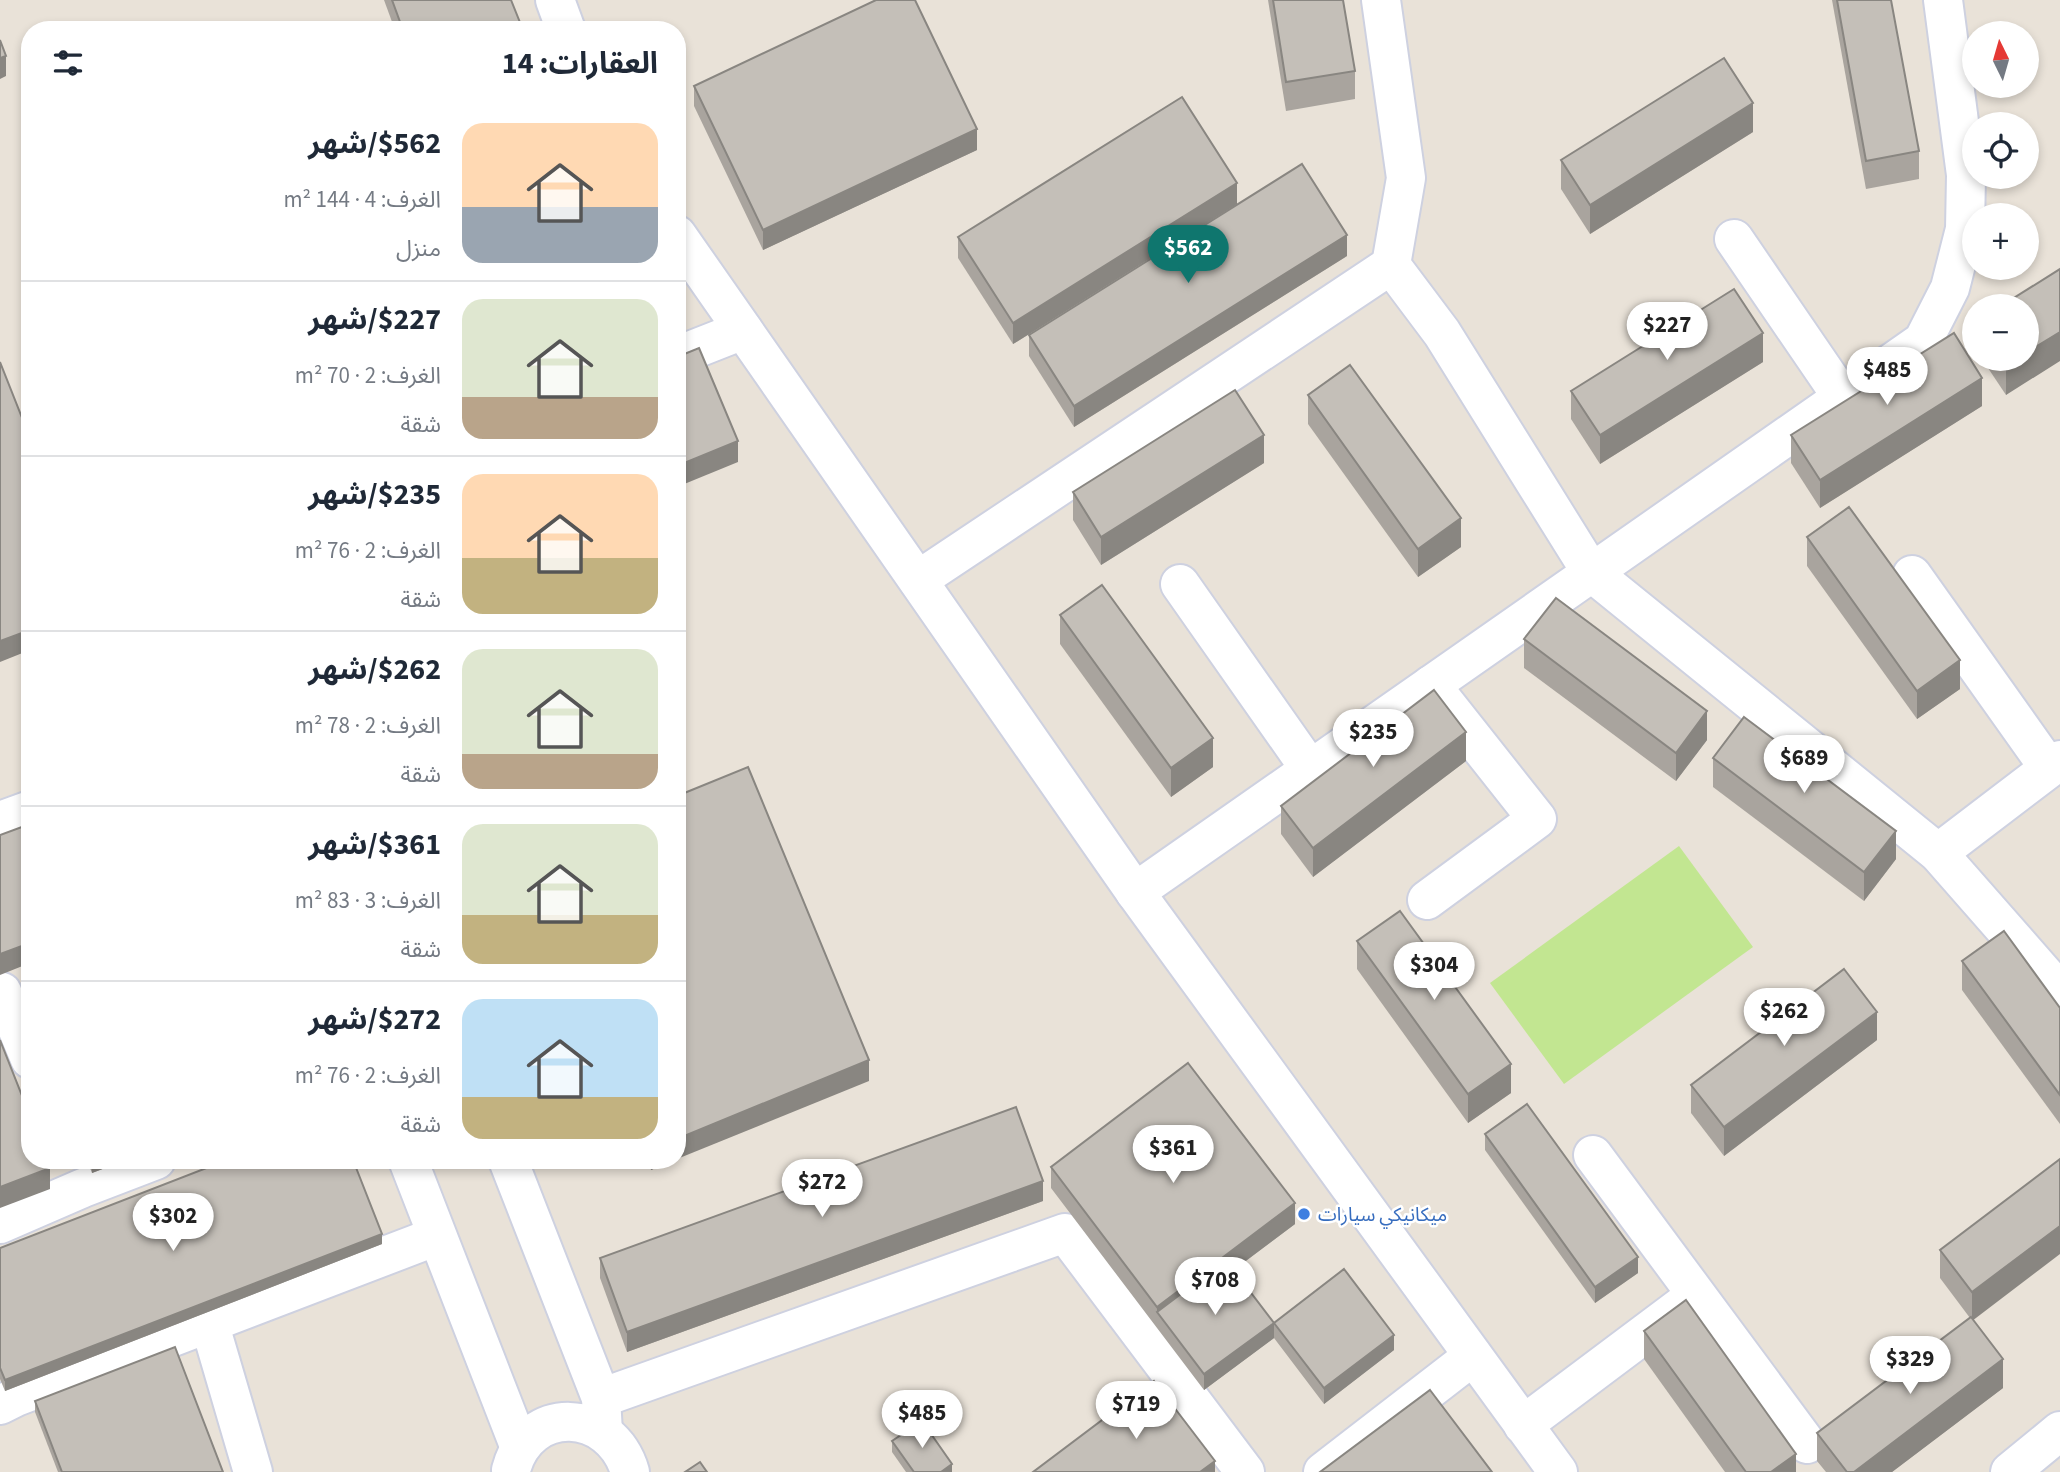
<!DOCTYPE html>
<html lang="ar">
<meta charset="utf-8">
<style>
body{margin:0;font-family:"Source Sans 3","Noto Sans Arabic",sans-serif;background:#f6f6f7;color:#1f2937;direction:rtl;height:100vh;display:flex;flex-direction:column;font-size:26px;white-space:nowrap}
*{box-sizing:border-box;margin:0}
p{font-size:23px;color:#747a83}
.icon{flex:none;width:38px;height:38px;fill:none;stroke:currentColor;stroke-width:2;stroke-linecap:round;stroke-linejoin:round}
.map{position:relative;flex:1;overflow:hidden;direction:ltr}
.panel{position:absolute;left:21px;top:21px;width:665px;height:1148px;display:flex;flex-direction:column;background:#fff;border-radius:28px;box-shadow:0 4px 10px #0003;direction:rtl}
.panel>*{flex:none}
.needle{width:46px;rotate:355deg}
.tools{position:absolute;left:1962px;top:21px;display:grid;gap:14px}
.tools a{display:grid;place-items:center;width:77px;height:77px;border-radius:50%;background:#fff;box-shadow:0 4px 10px #0003;font-size:35px}
.price{position:absolute;translate:-50% -60px;padding:0 16px;border-radius:24px;background:#fff;color:#222;font-size:23px;line-height:46px;filter:drop-shadow(0 2px 4px #0008)}
.price::after{content:'';position:absolute;left:50%;top:42px;width:21px;height:16px;margin-left:-10px;background:inherit;clip-path:polygon(0 0,100% 0,50% 100%)}
.price.active{background:#0f766e;color:#fff}
ul{padding:0;list-style:none}
li{display:flex;align-items:center;gap:21px;height:175px;padding:0 28px}
li+li{border-top:2px solid #e0e1e3}
li span{display:grid;place-items:center;flex:none;width:196px;height:140px;border-radius:21px;color:#555}
li>.icon{margin-inline-start:auto}
span .icon{width:84px;height:84px;fill:#fffc;stroke-width:1}
li b{font-size:30px}
h2{display:flex;justify-content:space-between;align-items:center;height:84px;padding:0 28px;font-size:30px}
.map>svg:first-child{display:block}
</style>
<div class="map">
<svg width="2060" height="1472" viewBox="0 0 2060 1472">
<rect width="100%" height="100%" fill="#e9e2d8"/>
<!-- pitch -->
<path fill="#c2e691" d="M1679,846L1753,947L1564,1084L1490,983Z"/>
<g fill="none" stroke-linecap="round" stroke-linejoin="round">
<defs>
<g id="minor">
<path d="M555,0L566,30"/>
<path d="M1381,0L1406,178L1391,265L1442,333L1591,572L1938,853L2060,992"/>
<path d="M677,235L1135,892L1558,1472"/>
<path d="M1734,239L1842,397"/>
<path d="M677,356L743,330"/>
<path d="M1912,575L2049,768"/>
<path d="M918,580L1391,265"/>
<path d="M1180,584L1310,769"/>
<path d="M0,821L30,810"/>
<path d="M1938,853L2060,760"/>
<path d="M1135,892L1923,341L1950,288L1965,229L1966,175L1943,0"/>
<path d="M1427,900L1537,819L1431,685"/>
<path d="M2,992L30,1059"/>
<path d="M1593,1155L1807,1444"/>
<path d="M408,1160L520,1448"/>
<path d="M508,1160L601,1398L603,1432"/>
<path d="M0,1224L83,1188L156,1160"/>
<path d="M209,1322L253,1472"/>
<path d="M601,1398L1065,1233L1245,1472"/>
<path d="M0,1405L16,1397L437,1236"/>
<path d="M1523,1425L1687,1302"/>
<path d="M511,1470C528,1404 611,1407 630,1472"/>
<path d="M1323,1472L1473,1356"/>
<path d="M2010,1472L2060,1431"/>
</g>
</defs>
<!-- minor casing -->
<use href="#minor" stroke="#ced1e0" stroke-width="42"/>
<!-- minor -->
<use href="#minor" stroke="#fff" stroke-width="38"/>
</g>
<!-- wall -->
<g fill="#a9a49e">
<path d="M384,0H511L523,30H395Z"/>
<path d="M1268,0H1343L1355,71V99L1286,111Z"/>
<path d="M1832,0H1891L1919,151V179L1866,189Z"/>
<path d="M694,86L977,150L763,250L694,106Z"/>
<path d="M1753,132L1590,234L1561,189V160Z"/>
<path d="M1237,204L1013,344L958,258V237Z"/>
<path d="M1347,256L1074,427L1029,356V335Z"/>
<path d="M1982,359H2026L2006,395Z"/>
<path d="M1763,362L1600,464L1571,419V391Z"/>
<path d="M1308,395L1461,547L1418,577L1308,424Z"/>
<path d="M1982,406L1820,508L1791,463V435Z"/>
<path d="M1264,463L1101,565L1073,520V492Z"/>
<path d="M1807,537L1960,689L1917,719L1807,566Z"/>
<path d="M1060,615L1213,767L1171,797L1060,644Z"/>
<path d="M1524,639L1707,740L1676,781L1524,668Z"/>
<path d="M1713,758L1896,859L1864,901L1713,787Z"/>
<path d="M1466,761L1313,877L1281,834V806Z"/>
<path d="M1357,941L1511,1093L1468,1123L1357,969Z"/>
<path d="M1962,961L2060,1008V1124L1962,990Z"/>
<path d="M1877,1040L1724,1156L1691,1113V1085Z"/>
<path d="M1485,1134L1638,1273L1595,1303L1485,1150Z"/>
<path d="M2060,1159L1973,1320L2003,1388L1892,1472H1826L1817,1461V1433L1970,1318L1940,1278V1250Z"/>
<path d="M87,1160H126L92,1173Z"/>
<path d="M647,1160H675L651,1170Z"/>
<path d="M1051,1167L1295,1224L1234,1270L1274,1323L1394,1350L1324,1404L1274,1338L1204,1390L1051,1188Z"/>
<path d="M1043,1201L627,1352L600,1278V1258Z"/>
<path d="M382,1244L5,1391L0,1379V1248Z"/>
<path d="M1644,1331L1796,1472H1725L1644,1359Z"/>
<path d="M35,1401L223,1472H58L35,1412Z"/>
<path d="M892,1441L952,1472H906L892,1452Z"/>
</g>
<!-- shaded-wall -->
<g fill="#898681">
<path d="M6,56V76L0,79V58Z"/>
<path d="M1753,103V132L1590,234V205Z"/>
<path d="M977,129V150L763,250V230Z"/>
<path d="M1237,183V204L1013,344V323Z"/>
<path d="M1347,235V256L1074,427V406Z"/>
<path d="M2060,332V361L2006,395V366L2017,359H2026V353Z"/>
<path d="M1763,333V362L1600,464V435Z"/>
<path d="M1982,378V406L1820,508V480Z"/>
<path d="M1264,435V463L1101,565V537Z"/>
<path d="M738,441V462L677,487V466Z"/>
<path d="M1461,518V547L1418,577V549Z"/>
<path d="M30,630V650L0,662V641Z"/>
<path d="M1960,660V689L1917,719V691Z"/>
<path d="M1707,711V740L1676,781V753Z"/>
<path d="M1466,732V761L1313,877V848Z"/>
<path d="M1213,738V767L1171,797V768Z"/>
<path d="M1896,831V859L1864,901V872Z"/>
<path d="M30,943V963L0,975V954Z"/>
<path d="M1877,1012V1040L1724,1156V1127Z"/>
<path d="M869,1060V1081L677,1159V1139Z"/>
<path d="M1511,1064V1093L1468,1123V1094Z"/>
<path d="M92,1160H126L92,1173Z"/>
<path d="M651,1160H675L651,1170Z"/>
<path d="M50,1168V1189L0,1208V1187Z"/>
<path d="M1043,1181V1201L627,1352V1332Z"/>
<path d="M1295,1203V1224L1164,1322L1157,1312V1307Z"/>
<path d="M2060,1226V1254L1972,1321V1292Z"/>
<path d="M382,1234V1244L5,1391V1380Z"/>
<path d="M1638,1257V1273L1595,1303V1287Z"/>
<path d="M1274,1323V1338L1204,1390V1374Z"/>
<path d="M1394,1335V1350L1324,1404V1388Z"/>
<path d="M2003,1359V1388L1892,1472H1854Z"/>
<path d="M1796,1454V1472H1771Z"/>
<path d="M1215,1461V1472H1200Z"/>
<path d="M952,1464V1472H941Z"/>
</g>
<!-- building -->
<g fill="#c4bfb8" stroke="#898681" stroke-width="2">
<path d="M392,0H511L523,30H403Z"/>
<path d="M876,0H915L977,129L763,230L694,86Z"/>
<path d="M1273,0H1343L1355,71L1286,82Z"/>
<path d="M1837,0H1891L1919,151L1866,161Z"/>
<path d="M0,40L6,56L0,58Z"/>
<path d="M1724,58L1753,103L1590,205L1561,160Z"/>
<path d="M1182,97L1237,183L1013,323L958,237Z"/>
<path d="M1302,164L1347,235L1074,406L1029,335Z"/>
<path d="M2060,269V332L2026,353V306H2001Z"/>
<path d="M1734,289L1763,333L1600,435L1571,391Z"/>
<path d="M1954,333L1982,378L1820,480L1791,435Z"/>
<path d="M699,348L738,441L677,466V357Z"/>
<path d="M2001,359H2017L2006,366Z"/>
<path d="M0,362L30,438V630L0,641Z"/>
<path d="M1350,365L1461,518L1418,549L1308,395Z"/>
<path d="M1235,390L1264,435L1101,537L1073,492Z"/>
<path d="M1849,507L1960,660L1917,691L1807,537Z"/>
<path d="M1102,585L1213,738L1171,768L1060,615Z"/>
<path d="M1556,598L1707,711L1676,753L1524,639Z"/>
<path d="M1434,690L1466,732L1313,848L1281,806Z"/>
<path d="M1744,717L1896,831L1864,872L1713,758Z"/>
<path d="M748,767L869,1060L677,1139V796Z"/>
<path d="M30,824V943L0,954V835Z"/>
<path d="M1400,911L1511,1064L1468,1094L1357,941Z"/>
<path d="M2004,931L2060,1008V1095L1962,961Z"/>
<path d="M1844,969L1877,1012L1724,1127L1691,1085Z"/>
<path d="M0,1040L30,1116V1160H47L50,1168L0,1187Z"/>
<path d="M1188,1063L1295,1203L1157,1307L1051,1167Z"/>
<path d="M1527,1104L1638,1257L1595,1287L1485,1134Z"/>
<path d="M1016,1107L1043,1181L627,1332L600,1258Z"/>
<path d="M2060,1159V1226L1972,1292L1940,1250Z"/>
<path d="M227,1160H353L382,1234L5,1380L0,1368V1248Z"/>
<path d="M1226,1260L1274,1323L1204,1374L1157,1312Z"/>
<path d="M1344,1269L1394,1335L1324,1388L1274,1323Z"/>
<path d="M1686,1300L1796,1454L1771,1472H1746L1644,1331Z"/>
<path d="M1971,1317L2003,1359L1854,1472H1847L1817,1433Z"/>
<path d="M175,1347L223,1472H62L35,1401Z"/>
<path d="M1154,1381L1215,1461L1200,1472H1033Z"/>
<path d="M1430,1390L1492,1472H1320Z"/>
<path d="M922,1421L952,1464L941,1472H914L892,1441Z"/>
<path d="M700,1462L707,1472H685Z"/>
</g>
<!-- markers -->
<circle fill="#3f7fe0" stroke="#fff" stroke-width="2.5" cx="1304" cy="1214" r="7"/>
<g text-anchor="middle" stroke-width="5" stroke-linejoin="round" paint-order="stroke">
<!-- shop labels -->
<g font-size="19" fill="#366cbe" stroke="#fff" text-anchor="start">
<text x="1318" y="1221">ميكانيكي سيارات</text>
</g>
</g>
</svg>
<div class="tools">
<a><svg class="needle" viewBox="-14 -14 28 28"><path d="M0-13l5 13h-10z" fill="#e53935"/><path d="M0 13l5-13h-10z" fill="#747a83"/></svg></a>
<a><svg class="icon" aria-label="locate" viewBox="0 0 24 24"><circle cx="12" cy="12" r="6"/><path d="M12 2v4M12 18v4M2 12h4M18 12h4"/></svg></a>
<a>+</a>
<a>−</a>
</div>
<b class="price active" style="left:1188px;top:285px">$562</b>
<b class="price" style="left:1667px;top:362px">$227</b>
<b class="price" style="left:1887px;top:407px">$485</b>
<b class="price" style="left:1373px;top:769px">$235</b>
<b class="price" style="left:1804px;top:795px">$689</b>
<b class="price" style="left:1434px;top:1002px">$304</b>
<b class="price" style="left:1784px;top:1048px">$262</b>
<b class="price" style="left:1173px;top:1185px">$361</b>
<b class="price" style="left:822px;top:1219px">$272</b>
<b class="price" style="left:173px;top:1253px">$302</b>
<b class="price" style="left:1215px;top:1317px">$708</b>
<b class="price" style="left:1910px;top:1396px">$329</b>
<b class="price" style="left:1136px;top:1441px">$719</b>
<b class="price" style="left:922px;top:1450px">$485</b>
<section class="panel">
<h2>العقارات: 14<svg class="icon" aria-label="filters" viewBox="0 0 24 24"><path d="M4 7h16M4 17h16"/><circle cx="9" cy="7" r="2"/><circle cx="15" cy="17" r="2"/></svg></h2>
<ul>
<li><span style="background:linear-gradient(#ffd9b3 60%,#9aa5b1 0)"><svg class="icon" aria-label="home" viewBox="0 0 24 24"><path d="M3 11l9-7 9 7M6 9v11h12V9"/></svg></span><div><b>$562/شهر</b><p>الغرف: 4 · 144 m²</p><p>منزل</p></div></li>
<li><span style="background:linear-gradient(#dfe7d0 70%,#b9a48a 0)"><svg class="icon" aria-label="home" viewBox="0 0 24 24"><path d="M3 11l9-7 9 7M6 9v11h12V9"/></svg></span><div><b>$227/شهر</b><p>الغرف: 2 · 70 m²</p><p>شقة</p></div></li>
<li><span style="background:linear-gradient(#ffd9b3 60%,#c2b280 0)"><svg class="icon" aria-label="home" viewBox="0 0 24 24"><path d="M3 11l9-7 9 7M6 9v11h12V9"/></svg></span><div><b>$235/شهر</b><p>الغرف: 2 · 76 m²</p><p>شقة</p></div></li>
<li><span style="background:linear-gradient(#dfe7d0 75%,#b9a48a 0)"><svg class="icon" aria-label="home" viewBox="0 0 24 24"><path d="M3 11l9-7 9 7M6 9v11h12V9"/></svg></span><div><b>$262/شهر</b><p>الغرف: 2 · 78 m²</p><p>شقة</p></div></li>
<li><span style="background:linear-gradient(#dfe7d0 65%,#c2b280 0)"><svg class="icon" aria-label="home" viewBox="0 0 24 24"><path d="M3 11l9-7 9 7M6 9v11h12V9"/></svg></span><div><b>$361/شهر</b><p>الغرف: 3 · 83 m²</p><p>شقة</p></div></li>
<li><span style="background:linear-gradient(#bfe0f5 70%,#c2b280 0)"><svg class="icon" aria-label="home" viewBox="0 0 24 24"><path d="M3 11l9-7 9 7M6 9v11h12V9"/></svg></span><div><b>$272/شهر</b><p>الغرف: 2 · 76 m²</p><p>شقة</p></div></li>
</ul>
</section>
</div>
